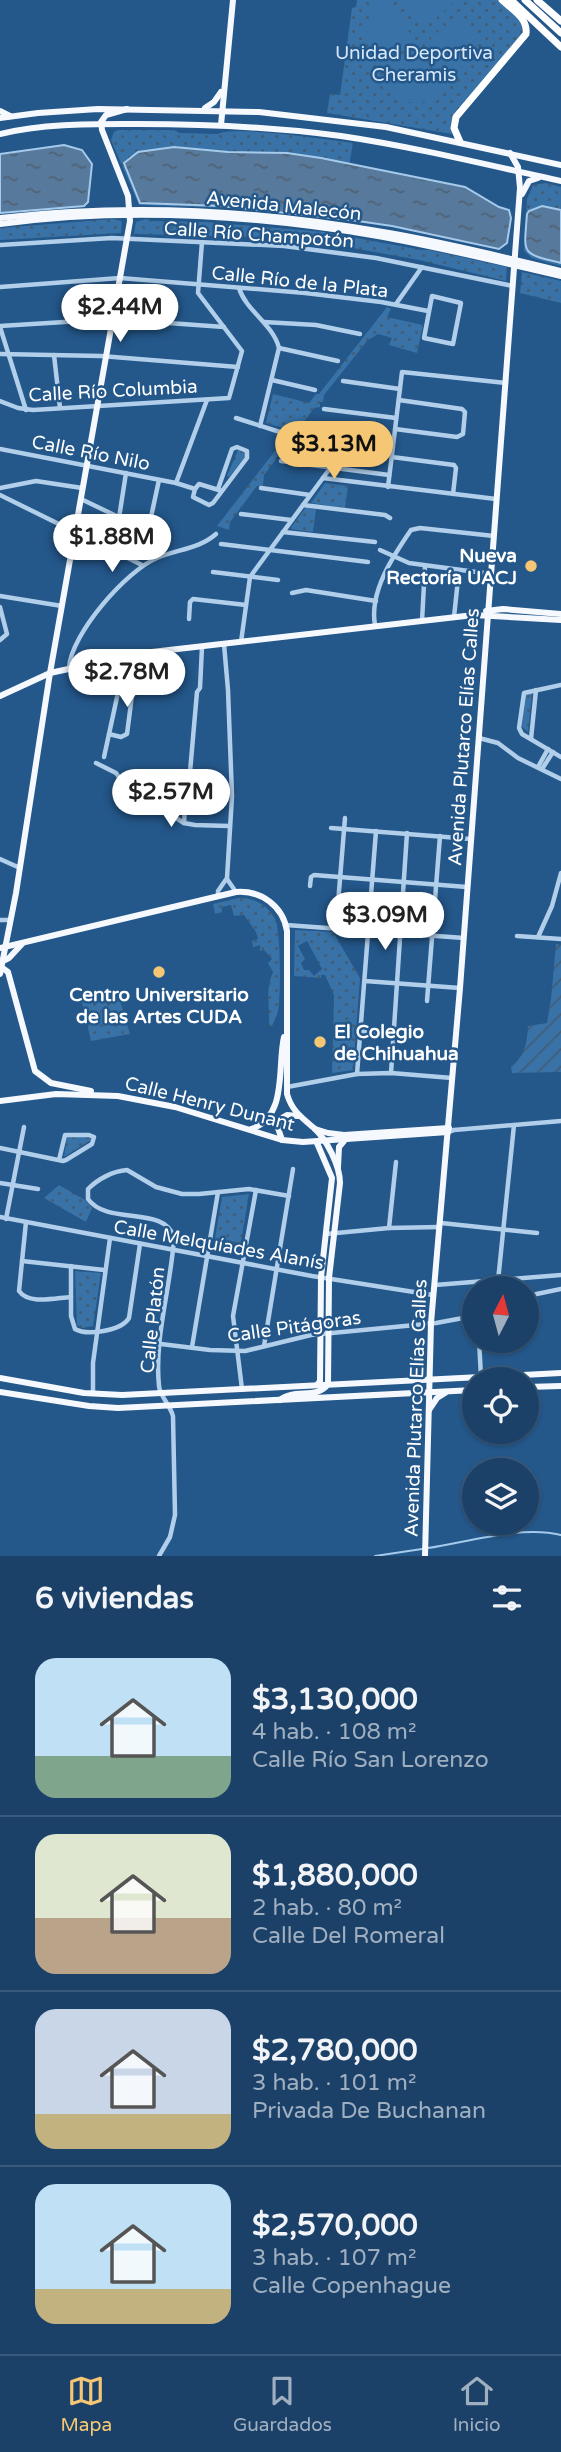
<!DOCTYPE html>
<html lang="es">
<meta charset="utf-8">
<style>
body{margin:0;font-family:"Varela Round",sans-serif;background:#284c71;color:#f1f3f6;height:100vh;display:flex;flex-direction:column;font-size:26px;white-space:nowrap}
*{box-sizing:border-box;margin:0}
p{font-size:23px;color:#a0afc0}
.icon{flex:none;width:38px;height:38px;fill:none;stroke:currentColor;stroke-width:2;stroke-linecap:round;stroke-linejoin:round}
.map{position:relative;height:1556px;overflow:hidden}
.side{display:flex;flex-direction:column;background:#1b4168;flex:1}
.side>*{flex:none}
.needle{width:46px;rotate:6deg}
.tools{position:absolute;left:462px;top:1276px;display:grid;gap:14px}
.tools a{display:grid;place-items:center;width:77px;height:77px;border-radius:50%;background:#1b4168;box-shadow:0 2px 5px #0004,0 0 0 2px #395a7c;font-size:35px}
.price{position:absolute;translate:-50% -60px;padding:0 16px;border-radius:24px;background:#fff;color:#222;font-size:23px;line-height:46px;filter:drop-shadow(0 2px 4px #0008)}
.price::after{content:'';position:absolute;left:50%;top:42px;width:21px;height:16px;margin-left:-10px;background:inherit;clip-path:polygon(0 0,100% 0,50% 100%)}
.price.active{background:#f5c774;color:#111}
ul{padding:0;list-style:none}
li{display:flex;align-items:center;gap:21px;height:175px;padding:0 35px}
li+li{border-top:2px solid #395a7c}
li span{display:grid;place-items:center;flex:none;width:196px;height:140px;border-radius:21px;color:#555}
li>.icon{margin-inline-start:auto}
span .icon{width:84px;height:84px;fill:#fffc;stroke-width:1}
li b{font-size:30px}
h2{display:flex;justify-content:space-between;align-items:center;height:84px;padding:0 35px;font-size:30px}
.dock{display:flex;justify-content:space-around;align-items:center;height:98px;border-top:2px solid #395a7c;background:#1b4168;font-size:19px;color:#a0afc0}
.dock a{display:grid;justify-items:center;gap:4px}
.dock .active{color:#f5c774}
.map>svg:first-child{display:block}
</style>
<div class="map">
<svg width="561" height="1556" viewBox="0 0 561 1556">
<defs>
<pattern id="grass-dots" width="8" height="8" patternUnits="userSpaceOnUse" patternTransform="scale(1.75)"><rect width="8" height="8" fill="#3872a7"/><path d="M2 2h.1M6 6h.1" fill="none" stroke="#435d75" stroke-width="1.8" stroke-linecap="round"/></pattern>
<pattern id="garden-furrows" width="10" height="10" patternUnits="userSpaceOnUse" patternTransform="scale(1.75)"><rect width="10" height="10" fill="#3872a7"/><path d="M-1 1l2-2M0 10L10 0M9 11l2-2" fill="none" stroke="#435d75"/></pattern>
<pattern id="water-ripples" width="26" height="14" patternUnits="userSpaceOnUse" patternTransform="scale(1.75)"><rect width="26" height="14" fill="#56799c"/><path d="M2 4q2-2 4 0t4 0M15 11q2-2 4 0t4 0" fill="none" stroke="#516274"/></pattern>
</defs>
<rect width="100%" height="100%" fill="#24578a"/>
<!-- grass -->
<g fill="url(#grass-dots)" fill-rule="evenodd">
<path d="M357,0H498C509,10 526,19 521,36L453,115L450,126L452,134L327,113L330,94L340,95L352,8L356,7Z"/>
<path d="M118,130H174L180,133L218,134C231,125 332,140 353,143L349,166L354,168L347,220L233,208L139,205L111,140L114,132Z"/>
<path d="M546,183L561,187V266L532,258L524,251L527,199L533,185Z"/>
<path d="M113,219L122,221L121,233L0,240V228Z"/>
<path d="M146,219L153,221L205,222L324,232L422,250H429L507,267L506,281L419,260L330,244L253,237L134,234L136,222Z"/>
<path d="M522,272L561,281V303L520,293Z"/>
<path d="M387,307L391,309L387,317L423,325L417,353L389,345L392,338L378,334L367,341L324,395L323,402H320V407L314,408L264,475L263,486H257L230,522L229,530L217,526L285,438L287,429L266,423L273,394L309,403L316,394H319Z"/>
<path d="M238,450L245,453L246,456L229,477L227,476Z"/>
<path d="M325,483L348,486L345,508L311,503Z"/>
<path d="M306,507L316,509L313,532L290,529Z"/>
<path d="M532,693L528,732L522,727L524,695Z"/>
<path d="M239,898C254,898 268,905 275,919C281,930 281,996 278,1011C277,1016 274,1021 272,1026H269C270,1007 265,989 273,972L268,963L272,959L264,950L260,951V945L253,947L252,941L258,939L256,932L244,915L234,916L231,905L222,907V912L215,914L213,904Z"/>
<path d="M295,930L333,932L360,978L353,1070L332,1073L334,995L325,975H321V978L294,976ZM307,941L322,969L314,976L309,970H304L301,963L305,959L298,946Z"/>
<path d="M118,993L130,1034L91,1041L82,1002Z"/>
<path d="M67,1137H90L91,1140L64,1157Z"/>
<path d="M59,1185L85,1200L92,1208L86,1222L44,1198Z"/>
<path d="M249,1194L239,1254L213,1250L222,1197Z"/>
<path d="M75,1271L101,1273L93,1326L82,1328L77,1325Z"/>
</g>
<!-- garden -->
<path fill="url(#garden-furrows)" d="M556,944L561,945V1072L512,1073L511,1067C525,1056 527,1043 528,1026L547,1023L551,999Z"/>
<!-- pitch -->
<g fill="#3872a7">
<path d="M381,0H385L413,37L378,63C361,42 363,19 381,0Z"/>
<path d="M404,0H457L428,25Z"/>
<path d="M460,13C484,37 479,53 455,74L429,45L431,38Z"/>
<path d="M415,52L419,53L449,90C426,108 396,108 379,82Z"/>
</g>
<!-- water -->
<g fill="url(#water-ripples)" stroke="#a5caeb" stroke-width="2">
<path d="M64,145L82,150L92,164L88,202L84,206L0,213V154Z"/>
<path d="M174,147L228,152L287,153L321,158L465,187L499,207L509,210L511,218L507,243L499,249L392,226L351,220L221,206L140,203L124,163L138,152Z"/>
<path d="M542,206L561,210V263C520,253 524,255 527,214L529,211Z"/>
</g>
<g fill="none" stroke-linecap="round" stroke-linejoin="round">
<!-- stream -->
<g stroke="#a5caeb" stroke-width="2">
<path d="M428,1548C468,1542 522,1525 561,1535"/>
<path d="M375,1556L422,1549"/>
</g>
<!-- minor -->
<g stroke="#b1cfea" stroke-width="4.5">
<path d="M0,245L112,238L284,246L376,258L513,286"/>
<path d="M0,287L120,278L305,293L381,302L428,311"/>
<path d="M239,288C246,311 273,324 279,348L260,426"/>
<path d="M432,296L461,303L453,344L424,338Z"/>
<path d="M396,304L422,267"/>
<path d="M264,322L316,325L360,334"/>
<path d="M0,326L113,319L224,327"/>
<path d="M0,327L26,410"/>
<path d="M279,348L338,361"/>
<path d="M0,354L101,356L238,367"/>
<path d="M54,355L60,408"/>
<path d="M272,380L315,390"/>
<path d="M343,381L400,389"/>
<path d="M0,401L18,408L33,410L229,398L242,351L198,293L202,242"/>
<path d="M324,409L396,418"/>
<path d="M236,418L283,433"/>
<path d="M395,429L457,437L463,434L465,412L462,409L399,400"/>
<path d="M300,434L393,447"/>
<path d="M0,449L176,483L195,489"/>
<path d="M392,457L454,465L456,468L453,494"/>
<path d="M281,461L389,475"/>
<path d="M323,478L496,499"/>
<path d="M176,483L207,400"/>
<path d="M388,487L402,372L506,383"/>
<path d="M0,488L36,481L82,488"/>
<path d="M261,488L310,495"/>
<path d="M218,489L232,449L237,447L247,451V458L213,503L209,505L193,497L195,489L199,484L222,491"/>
<path d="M0,495L142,565"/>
<path d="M81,499L158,536L161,541L160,556"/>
<path d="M303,505L385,515L390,518"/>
<path d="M241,514L291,520"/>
<path d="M119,518L126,473"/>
<path d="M148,531L159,480"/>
<path d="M283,532L375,542"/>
<path d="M221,544L368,562"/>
<path d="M380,550L409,563L491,574"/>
<path d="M213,572L278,580"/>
<path d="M292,593L306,590L376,601"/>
<path d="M0,596L62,606"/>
<path d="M0,607L7,634L0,640"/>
<path d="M454,617L459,570"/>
<path d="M189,619L190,602L193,599L246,605"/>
<path d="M422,621L425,566"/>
<path d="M375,625C369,592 393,556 411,530L420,528L494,536"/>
<path d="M241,642L250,577L331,467"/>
<path d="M69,668C71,634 126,571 157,558C178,549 199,549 216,534"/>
<path d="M561,685L524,693L519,728L522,734L561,757"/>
<path d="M109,734L121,737L127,734L134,680L132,677L123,674"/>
<path d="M479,738L498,743L518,758L561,779"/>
<path d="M531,739L536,690"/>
<path d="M104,757L126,656"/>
<path d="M96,763L116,773L126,787L184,823L195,825L229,826"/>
<path d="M538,767L548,749"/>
<path d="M542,769L553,752"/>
<path d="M190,772L197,692L200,688L202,647"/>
<path d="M184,823L187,781"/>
<path d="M331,828L471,839"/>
<path d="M0,859L20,868"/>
<path d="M227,879L236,892"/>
<path d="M310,886L311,877L314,875L467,887"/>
<path d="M218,895V891L227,878L232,796L228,690L224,644"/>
<path d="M0,920H11"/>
<path d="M286,925L464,938"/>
<path d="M336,928L345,818"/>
<path d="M517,936L561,939"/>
<path d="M538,937L552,906L561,873"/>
<path d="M365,981L460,988"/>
<path d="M427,1001L440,836"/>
<path d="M360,1031L394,1034"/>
<path d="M391,1073L407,833"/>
<path d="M357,1074L376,831"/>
<path d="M287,1087L357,1074L391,1073L452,1078"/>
<path d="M448,1132L454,1130L561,1121"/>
<path d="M0,1148L63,1161L66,1160L92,1144L94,1137L89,1135H65L59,1160"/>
<path d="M0,1183L38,1189"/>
<path d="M0,1217L312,1276L433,1295"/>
<path d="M6,1219L24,1127"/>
<path d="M26,1222L19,1291C29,1305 55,1298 71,1297"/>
<path d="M441,1223L537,1233"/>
<path d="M389,1228L396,1162"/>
<path d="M326,1234L389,1228L440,1227"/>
<path d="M22,1261L104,1270"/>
<path d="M71,1266V1316L75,1329C87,1336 121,1331 129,1318L140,1244"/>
<path d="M498,1281L514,1125"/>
<path d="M435,1285L561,1275"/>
<path d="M527,1296L561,1289"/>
<path d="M479,1340L481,1377"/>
<path d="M161,1344L210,1350L245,1351L311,1335L436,1323L474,1316"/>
<path d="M264,1346L293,1169"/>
<path d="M192,1347L218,1192"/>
<path d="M242,1389L233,1316L256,1190"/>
<path d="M93,1393V1363L110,1238"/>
<path d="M159,1556L170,1537L175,1515L173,1416C170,1405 160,1396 159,1386C154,1337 171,1287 174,1238C166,1205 107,1226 88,1199V1189C98,1179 113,1171 127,1170L156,1187L182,1194H199L249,1189L289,1196"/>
</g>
<!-- major -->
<g stroke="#f5f9fe" stroke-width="6">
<path d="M205,108L214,102L221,92"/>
<path d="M0,111L10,116"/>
<path d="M0,118L38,113L98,109L259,112L386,127L561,165"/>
<path d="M221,125L233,0"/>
<path d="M0,134C44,123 94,124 138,124C206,124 274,127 341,136C415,147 488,165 561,181"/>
<path d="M522,194L529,181L538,178"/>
<path d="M0,218C129,203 261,210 389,233C447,243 504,257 561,271"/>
<path d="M0,224C124,207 255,215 378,236C440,247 500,262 561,276"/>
<path d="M486,611L503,609L561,614"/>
<path d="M0,696L50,673L143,653L474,615L561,620"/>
<path d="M0,948L236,892C261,890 283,906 287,931V1094C292,1111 301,1117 314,1128C327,1140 340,1166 340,1183L329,1278L328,1384C317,1400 294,1388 280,1400"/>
<path d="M3,961L9,958L22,944"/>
<path d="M1,967L8,972L35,1071L51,1083L91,1091"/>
<path d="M0,974L16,893L50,673L130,221L128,196L102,130L101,122L106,115L127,109"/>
<path d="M0,1101L56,1094L118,1096L175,1107L282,1140L303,1142L448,1132"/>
<path d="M251,1129C288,1117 277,1067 284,1037"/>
<path d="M315,1129L328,1133L344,1135L449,1128"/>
<path d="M282,1140L278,1128L280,1119L287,1115L298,1116"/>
<path d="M317,1143L332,1178L321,1277L320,1381L318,1384"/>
<path d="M338,1167L339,1147L344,1141"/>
<path d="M0,1378L84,1393L122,1395L561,1373"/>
<path d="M527,1387L561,1386"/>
<path d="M0,1392L89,1406L118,1408L474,1390"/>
<path d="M429,1410L437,1398L445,1393"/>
<path d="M425,1556L431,1323L460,988L520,188L518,167L510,153"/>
</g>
<!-- highway -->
<g stroke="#fff" stroke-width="7">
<path d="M511,0L561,47"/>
<path d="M525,0L561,33"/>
<path d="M537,0L561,21"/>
<path d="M460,142L454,128L456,117L526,34C528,18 513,10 502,0"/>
</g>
</g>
<!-- markers -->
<g fill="#f5c774" stroke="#24578a" stroke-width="2.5">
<circle cx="531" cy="566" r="7"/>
<circle cx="159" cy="972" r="7"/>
<circle cx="320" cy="1042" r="7"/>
</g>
<g text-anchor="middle" stroke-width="5" stroke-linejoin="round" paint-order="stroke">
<!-- park labels -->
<g font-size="19" fill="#d5e7f8" stroke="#24578a">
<text x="414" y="59">Unidad Deportiva<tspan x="414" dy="22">Cheramis</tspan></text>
</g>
<!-- street labels -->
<g font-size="19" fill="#fff" stroke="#24578a">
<text transform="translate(284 205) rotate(6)" y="7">Avenida Malecón</text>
<text transform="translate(259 234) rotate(4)" y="7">Calle Río Champotón</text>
<text transform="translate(300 281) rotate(6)" y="7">Calle Río de la Plata</text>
<text transform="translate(113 390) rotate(-3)" y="7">Calle Río Columbia</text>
<text transform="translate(91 452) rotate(11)" y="7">Calle Río Nilo</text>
<text transform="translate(463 737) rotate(-86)" y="7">Avenida Plutarco Elías Calles</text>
<text transform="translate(210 1103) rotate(14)" y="7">Calle Henry Dunant</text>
<text transform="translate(219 1244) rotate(10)" y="7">Calle Melquíades Alanís</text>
<text transform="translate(152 1320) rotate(-84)" y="7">Calle Platón</text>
<text transform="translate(294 1326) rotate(-8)" y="7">Calle Pitágoras</text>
<text transform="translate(415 1408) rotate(-88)" y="7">Avenida Plutarco Elías Calles</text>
</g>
<!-- poi labels -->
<g font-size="19" font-weight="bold" fill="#fff" stroke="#24578a" text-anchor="end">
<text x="517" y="562">Nueva<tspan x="517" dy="22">Rectoría UACJ</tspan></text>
<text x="159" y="1001" text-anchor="middle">Centro Universitario<tspan x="159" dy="22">de las Artes CUDA</tspan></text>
<text x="334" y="1038" text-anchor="start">El Colegio<tspan x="334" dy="22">de Chihuahua</tspan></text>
</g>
</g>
</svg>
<div class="tools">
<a><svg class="needle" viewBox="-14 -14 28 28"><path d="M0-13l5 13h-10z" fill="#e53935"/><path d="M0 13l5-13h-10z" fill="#a0afc0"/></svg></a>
<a><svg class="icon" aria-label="locate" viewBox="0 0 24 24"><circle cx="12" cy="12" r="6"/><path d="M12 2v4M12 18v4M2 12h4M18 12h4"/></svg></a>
<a><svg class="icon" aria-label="layers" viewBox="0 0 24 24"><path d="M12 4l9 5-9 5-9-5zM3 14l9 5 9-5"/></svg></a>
</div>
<b class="price" style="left:120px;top:344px">$2.44M</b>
<b class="price active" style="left:334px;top:481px">$3.13M</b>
<b class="price" style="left:112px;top:574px">$1.88M</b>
<b class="price" style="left:127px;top:709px">$2.78M</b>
<b class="price" style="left:171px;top:829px">$2.57M</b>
<b class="price" style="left:385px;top:952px">$3.09M</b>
</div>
<section class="side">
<h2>6 viviendas<svg class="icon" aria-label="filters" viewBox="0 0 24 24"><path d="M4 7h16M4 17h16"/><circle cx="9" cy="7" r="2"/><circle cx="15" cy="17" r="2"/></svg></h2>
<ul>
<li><span style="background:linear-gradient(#bfe0f5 70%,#7fa58c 0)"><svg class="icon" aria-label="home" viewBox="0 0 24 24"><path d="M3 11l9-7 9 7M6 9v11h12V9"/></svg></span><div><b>$3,130,000</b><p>4 hab. · 108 m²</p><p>Calle Río San Lorenzo</p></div></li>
<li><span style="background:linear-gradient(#dfe7d0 60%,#b9a48a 0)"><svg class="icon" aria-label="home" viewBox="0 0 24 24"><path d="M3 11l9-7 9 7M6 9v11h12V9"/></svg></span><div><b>$1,880,000</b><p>2 hab. · 80 m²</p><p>Calle Del Romeral</p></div></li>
<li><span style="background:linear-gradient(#c9d6e8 75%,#c2b280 0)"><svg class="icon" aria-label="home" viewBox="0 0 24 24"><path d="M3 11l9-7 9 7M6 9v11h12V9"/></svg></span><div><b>$2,780,000</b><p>3 hab. · 101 m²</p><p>Privada De Buchanan</p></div></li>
<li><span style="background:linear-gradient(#bfe0f5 75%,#c2b280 0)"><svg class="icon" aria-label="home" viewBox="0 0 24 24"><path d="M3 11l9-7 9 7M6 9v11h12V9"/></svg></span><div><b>$2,570,000</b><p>3 hab. · 107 m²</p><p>Calle Copenhague</p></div></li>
</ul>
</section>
<nav class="dock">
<a class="active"><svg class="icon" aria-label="map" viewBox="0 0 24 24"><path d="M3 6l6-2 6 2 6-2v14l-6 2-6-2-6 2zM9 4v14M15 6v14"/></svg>Mapa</a>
<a><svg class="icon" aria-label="saved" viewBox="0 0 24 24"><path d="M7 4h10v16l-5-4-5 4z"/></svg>Guardados</a>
<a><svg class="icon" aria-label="home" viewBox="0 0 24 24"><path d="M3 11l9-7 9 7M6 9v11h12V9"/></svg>Inicio</a>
</nav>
